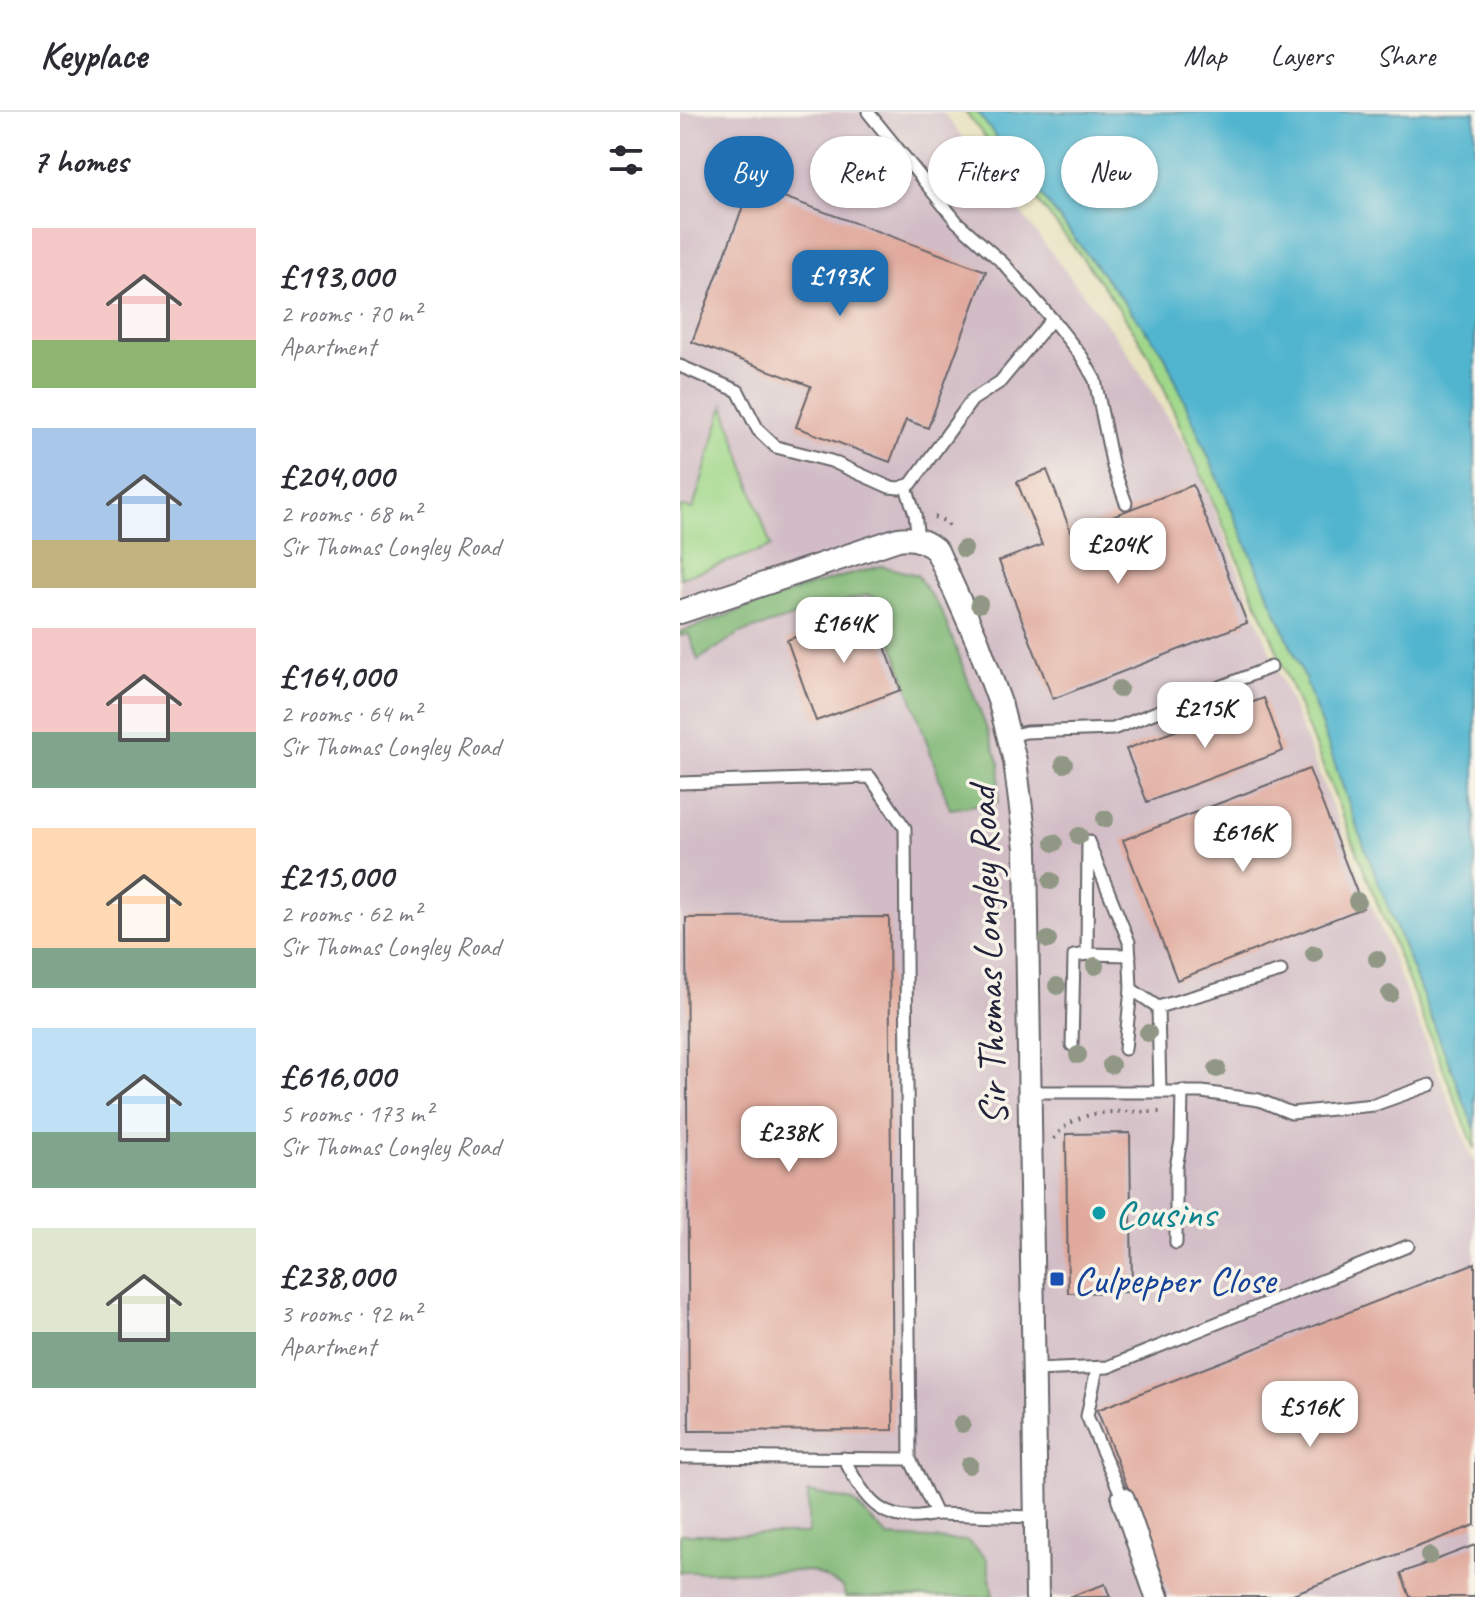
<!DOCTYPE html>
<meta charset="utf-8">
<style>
body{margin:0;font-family:Caveat,sans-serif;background:#f7f7f7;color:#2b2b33;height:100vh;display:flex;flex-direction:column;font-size:30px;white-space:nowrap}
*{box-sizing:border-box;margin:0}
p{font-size:26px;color:#7c7c81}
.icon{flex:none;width:44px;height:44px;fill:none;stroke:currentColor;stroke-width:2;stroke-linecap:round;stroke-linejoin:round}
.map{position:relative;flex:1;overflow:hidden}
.sheet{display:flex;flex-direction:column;background:#fff;width:680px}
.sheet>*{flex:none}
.hud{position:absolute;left:24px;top:24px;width:650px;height:72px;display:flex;gap:16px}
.price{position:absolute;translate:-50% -68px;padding:0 18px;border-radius:16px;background:#fff;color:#222;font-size:26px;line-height:52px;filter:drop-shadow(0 2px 4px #0008)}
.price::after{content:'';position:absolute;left:50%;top:48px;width:24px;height:18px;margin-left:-12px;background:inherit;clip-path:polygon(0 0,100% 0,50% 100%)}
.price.on{background:#1f6fb2;color:#fff}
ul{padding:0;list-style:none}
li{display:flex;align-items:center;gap:24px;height:200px;padding:0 32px}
li span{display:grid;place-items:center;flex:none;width:224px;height:160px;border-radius:0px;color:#555}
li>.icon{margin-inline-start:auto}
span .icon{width:96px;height:96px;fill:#fffc;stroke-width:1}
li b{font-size:34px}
h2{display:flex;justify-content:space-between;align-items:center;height:96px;padding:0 32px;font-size:34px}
.chip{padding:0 28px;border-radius:36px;background:#fff;box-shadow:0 2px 6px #0004;font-size:28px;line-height:72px}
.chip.on{background:#1f6fb2;color:#fff}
header{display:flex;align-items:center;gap:48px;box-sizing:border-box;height:112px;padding:0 40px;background:#fff;border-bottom:2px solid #e1e1e2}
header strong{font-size:38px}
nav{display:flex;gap:44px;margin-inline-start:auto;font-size:28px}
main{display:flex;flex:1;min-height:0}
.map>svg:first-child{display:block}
</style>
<header>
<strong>Keyplace</strong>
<nav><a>Map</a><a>Layers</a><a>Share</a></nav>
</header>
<main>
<section class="sheet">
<h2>7 homes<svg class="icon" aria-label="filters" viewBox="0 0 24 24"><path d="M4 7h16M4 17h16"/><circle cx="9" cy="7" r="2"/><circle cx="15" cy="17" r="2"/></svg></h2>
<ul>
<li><span style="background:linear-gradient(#f6c9c9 70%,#8fb573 0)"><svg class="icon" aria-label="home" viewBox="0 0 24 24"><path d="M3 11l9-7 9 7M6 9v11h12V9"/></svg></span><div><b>£193,000</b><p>2 rooms · 70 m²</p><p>Apartment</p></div></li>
<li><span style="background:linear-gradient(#a9c7e8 70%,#c2b280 0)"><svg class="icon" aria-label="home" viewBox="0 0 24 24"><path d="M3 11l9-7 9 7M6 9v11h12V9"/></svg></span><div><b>£204,000</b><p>2 rooms · 68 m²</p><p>Sir Thomas Longley Road</p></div></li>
<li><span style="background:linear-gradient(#f6c9c9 65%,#7fa58c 0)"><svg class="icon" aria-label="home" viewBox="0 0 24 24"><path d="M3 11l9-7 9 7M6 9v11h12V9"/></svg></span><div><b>£164,000</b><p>2 rooms · 64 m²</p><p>Sir Thomas Longley Road</p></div></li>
<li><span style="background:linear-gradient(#ffd9b3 75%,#7fa58c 0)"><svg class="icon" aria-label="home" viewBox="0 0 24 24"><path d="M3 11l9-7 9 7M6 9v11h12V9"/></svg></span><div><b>£215,000</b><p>2 rooms · 62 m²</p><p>Sir Thomas Longley Road</p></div></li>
<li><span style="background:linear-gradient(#bfe0f5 65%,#7fa58c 0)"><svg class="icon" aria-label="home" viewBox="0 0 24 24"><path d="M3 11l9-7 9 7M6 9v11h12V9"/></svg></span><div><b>£616,000</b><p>5 rooms · 173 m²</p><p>Sir Thomas Longley Road</p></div></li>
<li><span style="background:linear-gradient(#dfe7d0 65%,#7fa58c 0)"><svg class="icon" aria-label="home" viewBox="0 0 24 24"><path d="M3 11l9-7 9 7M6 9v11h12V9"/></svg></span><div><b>£238,000</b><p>3 rooms · 92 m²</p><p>Apartment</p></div></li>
</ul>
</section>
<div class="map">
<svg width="795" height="1485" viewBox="0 0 795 1485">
<rect width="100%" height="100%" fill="#f7f3e8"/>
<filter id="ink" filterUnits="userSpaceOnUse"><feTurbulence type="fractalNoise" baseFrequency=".0125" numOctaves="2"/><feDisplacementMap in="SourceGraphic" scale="16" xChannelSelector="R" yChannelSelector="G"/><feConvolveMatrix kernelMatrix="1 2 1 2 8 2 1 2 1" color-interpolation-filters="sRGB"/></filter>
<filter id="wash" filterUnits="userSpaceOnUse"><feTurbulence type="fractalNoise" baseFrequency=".006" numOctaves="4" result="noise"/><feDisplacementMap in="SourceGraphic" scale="32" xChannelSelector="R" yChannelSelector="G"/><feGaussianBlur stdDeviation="1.8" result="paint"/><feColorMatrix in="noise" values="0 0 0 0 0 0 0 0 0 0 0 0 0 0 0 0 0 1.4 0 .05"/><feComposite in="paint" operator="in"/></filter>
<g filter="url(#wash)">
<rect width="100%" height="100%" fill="#e8e2c0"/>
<!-- industrial -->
<path fill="#d2bdc6" d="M0,0H263L444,235L514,348L795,1053V1485H0Z"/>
<!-- green -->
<g fill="#a0d88a" stroke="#617d62" stroke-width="2">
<path d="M285,0H343L417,118L795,807V1037L592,526L473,251C422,161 350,82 285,0Z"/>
<path d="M44,293L91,435L0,466V395L13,397Z"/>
</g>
<!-- forest -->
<g fill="#80b876" stroke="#516d58" stroke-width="2">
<path d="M201,454L237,463L262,500L320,652L318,690L270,697L197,486L187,483L60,521L18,548L9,522L0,524V520L132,473Z"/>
<path d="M128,1380L173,1389L208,1425L288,1429L307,1447L313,1485H165L163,1475L132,1459L0,1460V1422H128Z"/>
</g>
<!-- water -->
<path fill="#51b5cf" stroke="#3a6c85" stroke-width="2" d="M297,0H795V1018L678,718L624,564L484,242Z"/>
<g id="blocks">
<!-- building -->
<g fill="#e1aa9e">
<path d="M71,73L306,159L248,316L226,308L210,350L116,315L131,274L12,230Z"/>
<path d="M367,358L391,420L513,373L567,511L373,587L319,449L362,433L337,370Z"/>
<path d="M191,497L221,578L136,609L107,528Z"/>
<path d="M584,586L603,639L467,690L446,637Z"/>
<path d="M629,657L683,796L497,868L443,728Z"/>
<path d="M209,805L213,1318L9,1319L6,806Z"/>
<path d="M450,1021L452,1180L388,1181L386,1022Z"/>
<path d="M795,1151V1413L605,1485H491L417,1298Z"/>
<path d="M795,1433V1485H730L721,1461Z"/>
<path d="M425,1472L430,1485H389Z"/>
</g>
</g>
</g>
<g filter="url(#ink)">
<use href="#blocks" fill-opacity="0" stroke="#67656a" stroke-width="2"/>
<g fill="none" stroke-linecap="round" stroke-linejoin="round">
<defs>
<g id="lane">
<path d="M372,207L402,245L415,268L433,355L446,391"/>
<path d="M0,254L58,279L78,318L96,335L151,349L209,375L219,376L231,372L292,288L320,270L372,207L323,151L277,110L188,0"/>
<path d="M226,375L235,402L238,427"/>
<path d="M330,624L346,620L433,617L591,555"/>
<path d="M0,671L190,665L225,716L230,1347L256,1402L356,1405"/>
<path d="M407,842L450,843"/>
<path d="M392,933L394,844L407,842L408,729L449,830L451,877"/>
<path d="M445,937L451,877L478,895"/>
<path d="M480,979L478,895L601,859"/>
<path d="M350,980H522L579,988L611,1001L694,993L750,973"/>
<path d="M496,1131V1055L501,1029L502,979"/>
<path d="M417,1256L407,1304L443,1387"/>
<path d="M354,1258L428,1255L728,1134"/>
<path d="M0,1345L230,1347"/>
<path d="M164,1346C185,1390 205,1415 256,1402"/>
</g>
<g id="street">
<path d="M0,500L218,427C234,424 246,429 257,439L297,528L320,591L335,649L346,736L357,1485"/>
<path d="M443,1387L477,1485"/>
</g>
</defs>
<!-- lane casing -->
<use href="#lane" stroke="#67656a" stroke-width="15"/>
<!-- street casing -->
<use href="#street" stroke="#67656a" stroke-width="26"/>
<!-- path -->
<g stroke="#67656a" stroke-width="4" stroke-dasharray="2 6" stroke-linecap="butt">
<path d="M254,405L267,410L270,418"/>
<path d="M374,1027C397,992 446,1001 483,1000"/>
</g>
<!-- lane -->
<use href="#lane" stroke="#fff" stroke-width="11"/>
<!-- street -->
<use href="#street" stroke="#fff" stroke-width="22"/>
</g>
<!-- trees -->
<g fill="#909784">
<circle cx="284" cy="437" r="9"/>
<circle cx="299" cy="492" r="9"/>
<circle cx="439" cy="577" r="9"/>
<circle cx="384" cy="652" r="9"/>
<circle cx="425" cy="707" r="9"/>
<circle cx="399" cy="724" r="9"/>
<circle cx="374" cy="731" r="9"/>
<circle cx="371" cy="769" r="9"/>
<circle cx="677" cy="789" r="9"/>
<circle cx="368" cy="828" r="9"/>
<circle cx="634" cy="842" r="9"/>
<circle cx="697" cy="847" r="9"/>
<circle cx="415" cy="854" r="9"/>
<circle cx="377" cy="874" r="9"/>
<circle cx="710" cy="882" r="9"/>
<circle cx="468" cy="921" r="9"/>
<circle cx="398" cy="943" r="9"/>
<circle cx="431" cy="953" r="9"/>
<circle cx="537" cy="957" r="9"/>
<circle cx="282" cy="1312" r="9"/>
<circle cx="289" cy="1353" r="9"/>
<circle cx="749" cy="1444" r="9"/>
</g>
</g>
<!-- markers -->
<circle fill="#0f9aa8" stroke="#f7f3e8" stroke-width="3" cx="419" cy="1101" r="8"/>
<rect fill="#1a4fb4" stroke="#f7f3e8" stroke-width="3" x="369" y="1159" width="16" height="16" rx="4"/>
<g text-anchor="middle" stroke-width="7" stroke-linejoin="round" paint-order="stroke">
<!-- street labels -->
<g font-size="40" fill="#22223b" stroke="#f7f3e8">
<text transform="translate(307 844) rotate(-92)" y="14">Sir Thomas Longley Road</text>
</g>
<!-- culture labels -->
<g font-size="40" fill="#0d838f" stroke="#f7f3e8" text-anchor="start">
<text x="435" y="1115">Cousins</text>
</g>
<!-- transit labels -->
<g font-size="40" fill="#164399" stroke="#f7f3e8" text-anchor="start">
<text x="393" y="1181">Culpepper Close</text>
</g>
</g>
</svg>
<b class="price on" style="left:160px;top:206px">£193K</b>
<b class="price" style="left:438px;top:474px">£204K</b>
<b class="price" style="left:164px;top:553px">£164K</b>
<b class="price" style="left:525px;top:638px">£215K</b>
<b class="price" style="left:563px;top:762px">£616K</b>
<b class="price" style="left:109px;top:1062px">£238K</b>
<b class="price" style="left:630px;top:1337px">£516K</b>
<div class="hud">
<a class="chip on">Buy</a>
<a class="chip">Rent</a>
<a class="chip">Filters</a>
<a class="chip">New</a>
</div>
</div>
</main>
